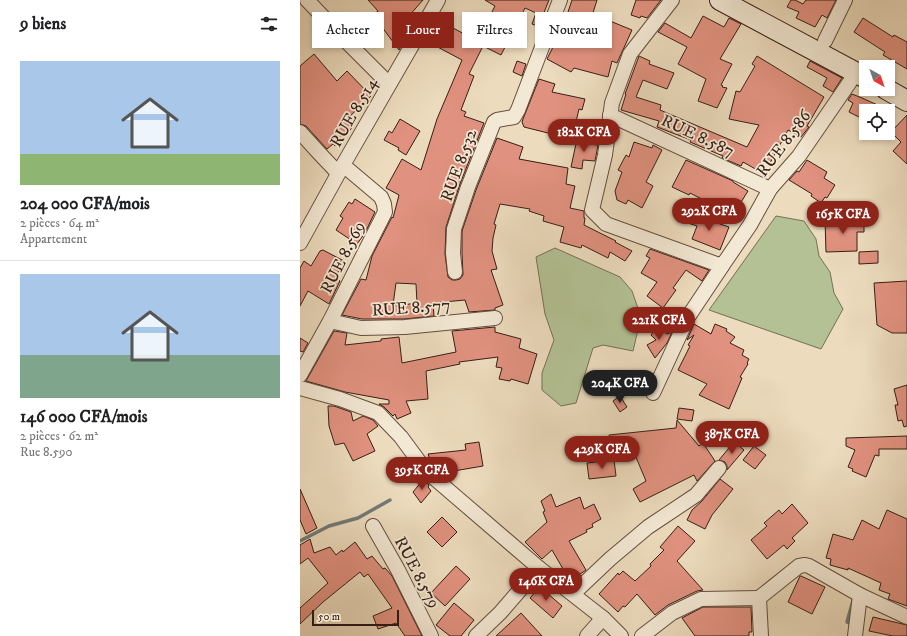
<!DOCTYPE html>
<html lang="fr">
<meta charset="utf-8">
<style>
body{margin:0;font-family:"IM FELL DW Pica",serif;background:#f6f6f6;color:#202124;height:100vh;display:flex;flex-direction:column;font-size:15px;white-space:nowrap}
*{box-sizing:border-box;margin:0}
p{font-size:13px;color:#757577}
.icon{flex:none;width:22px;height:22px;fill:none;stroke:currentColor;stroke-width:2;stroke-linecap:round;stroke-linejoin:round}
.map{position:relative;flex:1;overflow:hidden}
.side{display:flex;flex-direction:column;background:#fff;width:300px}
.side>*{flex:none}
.top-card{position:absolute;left:12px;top:12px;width:380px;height:36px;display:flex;gap:8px}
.needle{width:26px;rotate:140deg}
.fabs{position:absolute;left:559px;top:60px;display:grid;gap:8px}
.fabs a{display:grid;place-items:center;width:36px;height:36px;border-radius:0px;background:#fff;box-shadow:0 2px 6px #0003;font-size:20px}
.scale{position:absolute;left:12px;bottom:10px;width:87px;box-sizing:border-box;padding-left:4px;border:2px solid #371f15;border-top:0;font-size:11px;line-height:14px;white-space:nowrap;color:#371f15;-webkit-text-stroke:3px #f3e8d4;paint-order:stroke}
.price{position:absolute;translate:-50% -34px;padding:0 9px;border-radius:14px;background:#8f2418;color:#fff;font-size:13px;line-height:26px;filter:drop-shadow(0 1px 2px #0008)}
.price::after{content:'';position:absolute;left:50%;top:24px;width:12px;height:9px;margin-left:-6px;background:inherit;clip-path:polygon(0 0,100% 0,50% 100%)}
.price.current{background:#222;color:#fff}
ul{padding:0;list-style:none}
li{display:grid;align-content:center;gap:8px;height:212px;padding:0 20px}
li+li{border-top:1px solid #e0e0e0}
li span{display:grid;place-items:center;height:124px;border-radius:0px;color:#555}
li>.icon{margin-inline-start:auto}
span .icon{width:72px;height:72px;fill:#fffc;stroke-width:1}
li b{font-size:17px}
h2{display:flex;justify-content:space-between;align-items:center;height:48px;padding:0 20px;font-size:17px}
.chip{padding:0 14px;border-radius:0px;background:#fff;box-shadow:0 2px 6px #0003;font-size:14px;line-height:36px}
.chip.current{background:#8f2418;color:#fff}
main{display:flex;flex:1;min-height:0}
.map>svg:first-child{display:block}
</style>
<main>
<section class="side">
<h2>9 biens<svg class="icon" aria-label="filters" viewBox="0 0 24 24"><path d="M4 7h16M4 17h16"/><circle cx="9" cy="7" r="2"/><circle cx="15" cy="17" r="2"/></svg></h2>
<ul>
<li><span style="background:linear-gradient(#a9c7e8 75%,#8fb573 0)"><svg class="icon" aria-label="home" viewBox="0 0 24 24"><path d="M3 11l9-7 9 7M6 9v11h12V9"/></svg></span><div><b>204 000 CFA/mois</b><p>2 pièces · 64 m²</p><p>Appartement</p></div></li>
<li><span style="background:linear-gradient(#a9c7e8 65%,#7fa58c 0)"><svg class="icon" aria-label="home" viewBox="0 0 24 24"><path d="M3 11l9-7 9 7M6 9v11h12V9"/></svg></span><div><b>146 000 CFA/mois</b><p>2 pièces · 62 m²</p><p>Rue 8.590</p></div></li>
</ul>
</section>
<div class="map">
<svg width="607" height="636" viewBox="0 0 607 636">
<rect width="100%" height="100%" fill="#ecdbbd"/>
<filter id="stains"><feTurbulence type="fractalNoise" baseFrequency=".005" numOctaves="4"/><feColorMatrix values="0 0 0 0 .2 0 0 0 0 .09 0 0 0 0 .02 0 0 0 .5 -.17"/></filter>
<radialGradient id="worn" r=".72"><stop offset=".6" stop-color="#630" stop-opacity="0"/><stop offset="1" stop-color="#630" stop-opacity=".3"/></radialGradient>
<!-- green -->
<g fill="#b3c194" stroke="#757054">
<path d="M476,216L504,221L516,239L519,256L530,272L534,293L543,309L521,349L409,310Z"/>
<path d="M255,248L320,277L332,291L341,317L333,351L303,345L293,348L276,403L261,406L242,390V373L254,340L245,314L236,257Z"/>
</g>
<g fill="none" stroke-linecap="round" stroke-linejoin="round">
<!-- stream -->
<g stroke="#727c77" stroke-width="3.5">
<path d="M0,541L29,526L58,518L90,500"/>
<path d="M553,624L547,622L554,597"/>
</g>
</g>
<!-- building -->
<g fill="#e0917f" stroke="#371f15" fill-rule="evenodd">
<path d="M68,0H123L108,17L112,21L99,32L105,40L99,50L79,23L59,39L53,30L78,11Z"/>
<path d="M185,0H249L243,15L245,16L240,27L232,24L236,13L225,8L201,55L183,46L169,74L174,76L161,110L166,112L164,116L184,123L160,184L146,227L145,254L148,277L152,280H156L160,279L163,275L162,253V231L176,190L197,138L223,147L219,159L268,168L266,184L275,186L270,208L284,211V218H285L284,225L316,241L315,242L332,251L325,261L310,252L308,258L282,245L281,248L260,242L264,227L243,221L244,216L229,211L230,209L200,204L194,224L196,225L193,238L192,251L197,269L191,270L203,305L195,308V310L169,312L165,300L133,303L134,316L104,319H62L42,315L61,279L66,280L72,256L92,217L93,218L99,195L86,188L102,159L121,170L137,119L162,60L132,44L144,23L177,41L195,6ZM96,283L116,284L117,303L95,306V305H93Z"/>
<path d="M272,0H297L287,32L302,40L310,21L332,30L317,63L312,61L308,77L274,68L271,72L247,59L259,35L256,34L261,22L264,24Z"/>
<path d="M336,0H361L347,18L341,16L340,18L331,15Z"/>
<path d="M491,0H495L503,4L506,0H536L527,18L522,15L515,27L496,18L499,12L487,7Z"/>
<path d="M403,16L424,27L429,18L441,24L420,59L432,64L421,85L423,86L422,87L427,88L417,108L398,101L406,79L378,64L387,47L358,32L365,23L391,38Z"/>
<path d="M563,18L593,37L594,35L607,42V69L583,55L585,52L554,32Z"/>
<path d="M14,54L37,81L47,71L71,96L47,119L50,122L48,124L52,128L46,134L47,135L35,146L33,144L27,149L6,126L0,124V66Z"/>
<path d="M339,56L350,61L349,64L374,73L367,89L343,80L336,97L361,105L360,110L447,147L459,125L429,119L436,91L440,92L455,66L452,64L457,56L524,97L507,126L509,127L501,137L488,130L470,163L466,160L459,171L443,162L441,166L422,158L423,156L390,142L391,140L357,127L359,121L321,110L326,94H325Z"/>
<path d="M217,61L226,64L222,76L213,72Z"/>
<path d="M510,61L542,78L533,92L523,86L527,78L507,67Z"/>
<path d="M239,79L255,84L252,92L285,99L282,110L279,109L272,139L224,127L222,122L223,119Z"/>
<path d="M552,94L562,98L591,111H566L565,120L549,112L553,103L548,100Z"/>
<path d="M607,115V164L593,151L601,142L591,132Z"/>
<path d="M100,119L120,131L106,155L98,150L99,148L84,140L89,131L92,133Z"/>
<path d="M277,139L289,142V144L298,145L295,161L283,160L282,169L271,167Z"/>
<path d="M334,142L352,148L353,145L362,150L346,182L353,186L342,208L328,200L326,204L317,200L315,191L322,172L318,170L326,155L329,157Z"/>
<path d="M386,160L433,181V182L448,191L433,215L390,193L389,195L372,187Z"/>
<path d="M507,160L527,172L524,178L535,185L527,198L525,197L521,203L511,196L512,194L489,180L497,171L499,172Z"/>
<path d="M55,199L75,212L65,233L57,244L36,230L43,218L40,216L49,202L52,204Z"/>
<path d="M391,214L429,227L420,250L392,239L397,226L388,223Z"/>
<path d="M564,219V232H557V251L526,252L525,220Z"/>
<path d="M350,249L409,270L402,281L386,270L373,288L376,290L363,308L347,296L357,282L341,273L350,258L346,256Z"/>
<path d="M23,250L44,261L35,278L40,281L29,304L8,291L0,306V268L4,261L11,266L20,251Z"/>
<path d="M578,251V263L559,264V252Z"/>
<path d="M607,281V333H592L577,325L574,283Z"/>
<path d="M394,324L411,334L415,324L427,329L426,331L435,337L430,343L444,350L442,355L449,359L447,363L448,364L440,377L442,378L429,409L399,395L407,384L378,370L390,346L388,345L394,335L387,340Z"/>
<path d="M195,327V332L221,339L219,348L237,354L228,384L211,379L210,381L199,379L202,368L196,367L198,357L159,362L160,364L126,371L128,399L106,401L111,413L97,419L95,414L93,416L84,407L79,404H89V400L45,392L6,381L34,331L47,333L45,345L81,341V339L99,337L102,363L156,352L152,331Z"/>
<path d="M357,327L367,334L372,332L367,343L355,358L347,345L356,340L351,335Z"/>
<path d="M0,338L8,343L3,352L0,351Z"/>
<path d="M607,385V426L604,427L602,420L598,421L595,405H598L594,389Z"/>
<path d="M320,396L327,407L320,412L313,401Z"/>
<path d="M28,406H34L51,412L53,421L63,416L73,420L78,426L67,434L75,451L53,461L44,443L35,445L29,426Z"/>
<path d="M379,408L394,410L392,421L377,419Z"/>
<path d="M377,420L399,446L403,443L415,461L397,481L394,475L340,502L333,489L346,481L330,443L310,445L309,435L376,428Z"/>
<path d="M607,436V449H579V456L575,455L566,477L552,471L553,469L548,467L555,450L546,446V438Z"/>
<path d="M179,442L183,466L142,473L132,465L128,454L166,450L165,444Z"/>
<path d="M434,442L444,450L427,470V466L425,462L419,460Z"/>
<path d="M454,446L466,455L455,469L443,460Z"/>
<path d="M314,460L316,476L289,479L287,463Z"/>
<path d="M420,479L433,489L412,515L405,529L387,520L392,510L402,501Z"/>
<path d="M123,480L129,485L128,487L131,491L121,503L113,492Z"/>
<path d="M0,489L17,528L6,534L0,520Z"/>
<path d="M251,494L256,507L280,497L284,509L294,504L301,519L292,524L293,527L286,530L287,532L269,541L286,570L270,581L252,550L242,559L225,542L247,522L243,512L245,511L241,501Z"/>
<path d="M492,504L508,523L492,538L495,541L487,549L484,545L467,559L451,540L467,526L464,523L479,510L482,514Z"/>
<path d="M587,510L607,519V606L588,599L590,594L579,590L581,583L548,568V570L530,565L531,559L526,558L533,534L553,540L562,520L579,529Z"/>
<path d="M142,517L157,532L142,547L127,532Z"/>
<path d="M378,526L395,541L377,561L403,590L397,591L368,605L355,615L337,594L325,607L323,606L318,612L299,594L318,573L319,575L323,571L335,581L351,566L350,564L364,550L360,547Z"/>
<path d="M10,539L14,553L30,547L36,555L42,550L43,552L55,542L67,559L72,556L83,569L85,568L92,576L122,636H105L96,623L78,629L73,616L92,608L68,574L64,577L60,572L23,602L0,624V608L28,583L8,558L0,564V545Z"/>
<path d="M156,566L170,579L145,606L131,593Z"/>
<path d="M500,576H501L525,587L512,614L488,602Z"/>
<path d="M240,587L262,606L253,618L230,598Z"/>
<path d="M154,603L174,620L161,636H150L136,625Z"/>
<path d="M403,607H451L452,632H449V636H395L382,618Z"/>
<path d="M221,613L242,636H196Z"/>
<path d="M573,617L607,625V636H593L569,631Z"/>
</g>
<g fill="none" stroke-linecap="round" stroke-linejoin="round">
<defs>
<g id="minor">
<path d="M7,0L45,40L89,84"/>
<path d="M372,0L330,54L312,103L305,155L292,210L306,224L422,266L450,225L470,189L499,156L556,73"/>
<path d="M525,41L545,0"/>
<path d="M310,115L470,189"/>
<path d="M0,132L20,154L38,173"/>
<path d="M0,243L43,165L138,0"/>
<path d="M155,272L153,253L154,229L168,187L194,122L197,120L214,117L218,110L260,0"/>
<path d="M30,321L61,328L105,327L195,318"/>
<path d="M0,375L30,321L85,212L84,204L81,197L43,165"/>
<path d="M0,388L40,399L78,413L101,437L126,471L239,568L303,618L321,636"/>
<path d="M353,393L388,317L422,266"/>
<path d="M73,526L98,570L131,636"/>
<path d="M273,594L310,559L348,527L396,495L419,468"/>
<path d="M176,636L200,613L239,568"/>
<path d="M287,636L303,618"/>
<path d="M342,636L372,613L401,599L459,598"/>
<path d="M461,636L459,598L499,566L505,565L509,566L560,595"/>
<path d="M555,636L560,595L607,617"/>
</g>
<g id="secondary">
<path d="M420,0L566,78"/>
<path d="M586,89L607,101"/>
</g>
</defs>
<!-- minor casing -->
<use href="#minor" stroke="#644e3f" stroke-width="16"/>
<!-- secondary casing -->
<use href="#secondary" stroke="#371f15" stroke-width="22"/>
<!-- minor -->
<use href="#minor" stroke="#f3e8d4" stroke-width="14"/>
<!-- secondary -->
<use href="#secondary" stroke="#f3e8d4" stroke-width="20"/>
</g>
<g text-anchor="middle" stroke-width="3.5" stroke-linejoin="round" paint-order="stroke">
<!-- street labels -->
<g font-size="17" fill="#371f15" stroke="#f3e8d4">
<text transform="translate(53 112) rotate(-60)" y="6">RUE 8.514</text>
<text transform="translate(398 135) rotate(25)" y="6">RUE 8.587</text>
<text transform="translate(483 143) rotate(-53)" y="6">RUE 8.586</text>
<text transform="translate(158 165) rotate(-70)" y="6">RUE 8.532</text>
<text transform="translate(42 257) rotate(-63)" y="6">RUE 8.569</text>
<text transform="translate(111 307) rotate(-4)" y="6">RUE 8.577</text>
<text transform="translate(118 572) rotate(62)" y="6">RUE 8.579</text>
</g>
</g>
<rect width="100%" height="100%" filter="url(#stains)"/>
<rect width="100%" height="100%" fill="url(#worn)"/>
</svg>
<div class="fabs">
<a><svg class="needle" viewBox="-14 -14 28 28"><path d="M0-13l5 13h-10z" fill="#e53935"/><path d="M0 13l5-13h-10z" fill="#757577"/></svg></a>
<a><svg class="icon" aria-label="locate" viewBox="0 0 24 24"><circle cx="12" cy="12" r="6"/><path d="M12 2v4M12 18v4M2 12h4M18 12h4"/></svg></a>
</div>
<div class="scale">50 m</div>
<b class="price" style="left:284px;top:153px">182K CFA</b>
<b class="price" style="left:409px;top:232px">292K CFA</b>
<b class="price" style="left:543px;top:235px">165K CFA</b>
<b class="price" style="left:359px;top:341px">221K CFA</b>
<b class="price current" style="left:320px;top:404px">204K CFA</b>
<b class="price" style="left:432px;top:455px">387K CFA</b>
<b class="price" style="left:302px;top:470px">429K CFA</b>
<b class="price" style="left:122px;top:491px">395K CFA</b>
<b class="price" style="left:246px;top:602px">146K CFA</b>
<div class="top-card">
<a class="chip">Acheter</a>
<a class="chip current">Louer</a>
<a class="chip">Filtres</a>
<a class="chip">Nouveau</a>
</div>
</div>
</main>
